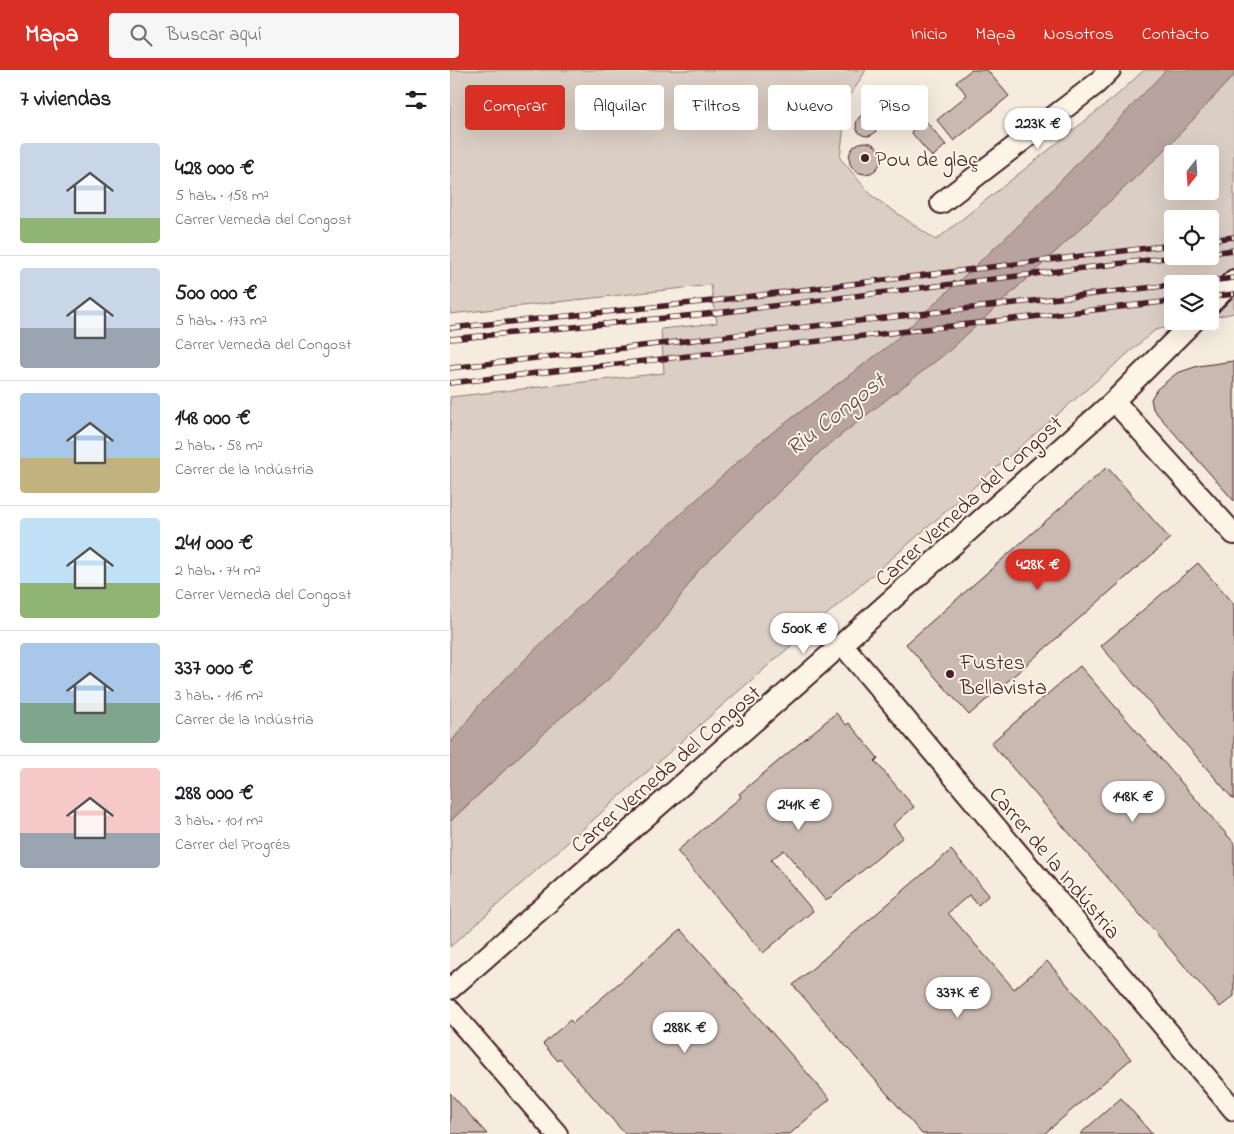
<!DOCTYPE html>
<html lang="es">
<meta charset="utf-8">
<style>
body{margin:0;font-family:"Indie Flower",sans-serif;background:#f6f6f6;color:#202124;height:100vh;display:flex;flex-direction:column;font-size:19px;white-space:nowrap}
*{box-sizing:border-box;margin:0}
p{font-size:16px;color:#757577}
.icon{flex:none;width:28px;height:28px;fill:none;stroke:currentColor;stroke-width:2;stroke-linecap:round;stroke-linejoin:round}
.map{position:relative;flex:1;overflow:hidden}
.sheet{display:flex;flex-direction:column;background:#fff;width:450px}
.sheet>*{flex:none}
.hud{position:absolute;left:15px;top:15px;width:475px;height:45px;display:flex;gap:10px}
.needle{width:32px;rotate:197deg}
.fabs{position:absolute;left:714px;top:75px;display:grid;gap:10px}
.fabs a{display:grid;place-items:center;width:55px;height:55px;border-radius:5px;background:#fff;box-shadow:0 5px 20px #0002;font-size:25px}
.price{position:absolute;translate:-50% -42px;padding:0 11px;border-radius:18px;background:#fff;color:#222;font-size:16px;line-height:32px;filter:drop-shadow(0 1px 2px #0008)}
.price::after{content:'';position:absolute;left:50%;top:30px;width:15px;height:11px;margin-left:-8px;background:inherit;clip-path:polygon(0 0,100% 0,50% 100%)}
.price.on{background:#d93025;color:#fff}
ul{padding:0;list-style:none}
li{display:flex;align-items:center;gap:15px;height:125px;padding:0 20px}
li+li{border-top:1px solid #e0e0e0}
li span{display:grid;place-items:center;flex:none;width:140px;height:100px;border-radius:5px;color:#555}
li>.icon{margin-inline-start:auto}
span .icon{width:60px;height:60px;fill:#fffc;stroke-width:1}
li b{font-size:21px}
h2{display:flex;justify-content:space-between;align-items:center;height:60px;padding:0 20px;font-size:21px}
.chip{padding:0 18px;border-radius:5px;background:#fff;box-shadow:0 5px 20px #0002;font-size:18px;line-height:45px}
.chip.on{background:#d93025;color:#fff}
header{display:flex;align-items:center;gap:30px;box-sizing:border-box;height:70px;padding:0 25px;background:#d93025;color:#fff}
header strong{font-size:24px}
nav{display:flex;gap:28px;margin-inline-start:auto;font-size:18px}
.search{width:350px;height:45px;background:#f6f6f6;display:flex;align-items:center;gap:12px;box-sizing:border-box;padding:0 18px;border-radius:5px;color:#757577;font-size:19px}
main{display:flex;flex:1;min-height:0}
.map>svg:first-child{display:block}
</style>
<header>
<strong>Mapa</strong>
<div class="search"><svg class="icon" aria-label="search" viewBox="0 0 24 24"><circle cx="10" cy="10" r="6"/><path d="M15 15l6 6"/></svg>Buscar aquí</div>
<nav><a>Inicio</a><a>Mapa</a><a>Nosotros</a><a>Contacto</a></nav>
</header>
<main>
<section class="sheet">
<h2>7 viviendas<svg class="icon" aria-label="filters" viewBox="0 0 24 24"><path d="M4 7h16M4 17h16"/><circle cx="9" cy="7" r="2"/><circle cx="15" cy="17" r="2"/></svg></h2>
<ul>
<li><span style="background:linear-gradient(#c9d6e8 75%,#8fb573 0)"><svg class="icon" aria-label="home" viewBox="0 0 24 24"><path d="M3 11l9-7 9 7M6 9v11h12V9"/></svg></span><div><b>428 000 €</b><p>5 hab. · 158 m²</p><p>Carrer Verneda del Congost</p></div></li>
<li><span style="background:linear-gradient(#c9d6e8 60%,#9aa5b1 0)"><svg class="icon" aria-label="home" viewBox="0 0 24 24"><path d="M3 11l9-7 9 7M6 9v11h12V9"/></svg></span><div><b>500 000 €</b><p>5 hab. · 173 m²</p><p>Carrer Verneda del Congost</p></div></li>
<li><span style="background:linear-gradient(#a9c7e8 65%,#c2b280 0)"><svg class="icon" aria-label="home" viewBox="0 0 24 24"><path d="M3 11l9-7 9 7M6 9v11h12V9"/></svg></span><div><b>148 000 €</b><p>2 hab. · 58 m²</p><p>Carrer de la Indústria</p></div></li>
<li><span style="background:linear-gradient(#bfe0f5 65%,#8fb573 0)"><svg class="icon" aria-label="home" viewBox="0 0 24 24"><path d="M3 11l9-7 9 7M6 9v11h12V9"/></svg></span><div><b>241 000 €</b><p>2 hab. · 74 m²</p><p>Carrer Verneda del Congost</p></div></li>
<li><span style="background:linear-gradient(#a9c7e8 60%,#7fa58c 0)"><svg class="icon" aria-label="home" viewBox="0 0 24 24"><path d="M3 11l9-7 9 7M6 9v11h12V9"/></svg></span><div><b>337 000 €</b><p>3 hab. · 116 m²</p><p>Carrer de la Indústria</p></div></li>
<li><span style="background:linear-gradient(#f6c9c9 65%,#9aa5b1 0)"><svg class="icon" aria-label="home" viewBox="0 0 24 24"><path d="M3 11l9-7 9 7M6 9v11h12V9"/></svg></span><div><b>288 000 €</b><p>3 hab. · 101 m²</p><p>Carrer del Progrés</p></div></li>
</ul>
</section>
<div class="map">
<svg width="784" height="1064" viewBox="0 0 784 1064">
<rect width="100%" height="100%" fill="#f5ecde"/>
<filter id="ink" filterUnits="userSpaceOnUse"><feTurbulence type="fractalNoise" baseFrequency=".02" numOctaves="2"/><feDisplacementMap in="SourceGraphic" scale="10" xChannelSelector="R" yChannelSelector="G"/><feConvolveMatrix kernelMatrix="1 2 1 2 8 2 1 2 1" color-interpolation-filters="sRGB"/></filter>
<g filter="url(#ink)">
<!-- green -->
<g fill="#dbcec4" stroke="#927678" fill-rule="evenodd">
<path d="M0,0H416L397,31L390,88L422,126L486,170L666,26L694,0H716L565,159L441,274L306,375L116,549L29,635L0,674V327L214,303L211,259L267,253L261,215L0,244Z"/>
<path d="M784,5V243L760,248V214H722V251H746L705,260L268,639L0,877L1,751L108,650L158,610L204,563L216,547L248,501L373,379L500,280L716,79ZM722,84H760V121H722ZM722,149H760V186H722Z"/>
</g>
<!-- water -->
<path fill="#b8a39e" stroke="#8c6e70" d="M716,0H784V5L716,79L500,280L373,379L248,501L216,547L204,563L158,610L108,650L0,751V674L29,635L116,549L306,375L441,274L565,159Z"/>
<!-- building -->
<g fill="#cab9b1" stroke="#4a1f2b">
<path d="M521,0H537L559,26L504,71L487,50L517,25L506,12Z"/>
<circle cx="417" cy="55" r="11"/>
<path d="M475,50L496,75L482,87L461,62Z"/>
<circle cx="415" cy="88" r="16"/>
<path d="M784,291V431L703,339L701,329L707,319L727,303L748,296Z"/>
<path d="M657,397L720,469L519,645L456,574Z"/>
<path d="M748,493L784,535V730L651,576Z"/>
<path d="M630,596L784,773V926L770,937L541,673Z"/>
<path d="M386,643L396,655L399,653L428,688L425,691L464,737L443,755L453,767L376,831L334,780L321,790L363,841L313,883L227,781L291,727L289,724Z"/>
<path d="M501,780L539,825L528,835L519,825L498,843L564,919L597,891L681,989L594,1064H472L343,915Z"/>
<path d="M231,859L380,1029L340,1064H175L110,989L108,991L93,974L120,950L123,953Z"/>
<path d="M0,1023L37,1064H0Z"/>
<path d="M671,1028L702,1064H630Z"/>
</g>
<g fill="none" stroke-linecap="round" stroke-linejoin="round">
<defs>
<g id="street">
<path d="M491,133L646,14L660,0"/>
<path d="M760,234L784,210"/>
<path d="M664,331L784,464"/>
<path d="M392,574L784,1040"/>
<path d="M0,919L392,574L664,331L744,251"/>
<path d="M0,940L107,1064"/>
</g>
</defs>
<!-- street casing -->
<use href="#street" stroke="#4a1f2b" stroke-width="24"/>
<!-- street -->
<use href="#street" stroke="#fcf5e5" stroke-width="20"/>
<defs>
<g id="rail">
<path d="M760,170L784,167"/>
<path d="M760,183L784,180"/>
<path d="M736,214L784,208"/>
<path d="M760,227L784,224"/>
<path d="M0,258L262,231L722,175"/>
<path d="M0,269L266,243L731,186"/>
<path d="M0,298L722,215"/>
<path d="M0,313L722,231"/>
</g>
</defs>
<!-- rail casing -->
<use href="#rail" stroke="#4a1f2b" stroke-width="5.5"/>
<!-- rail -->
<use href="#rail" stroke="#fcf5e5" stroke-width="4" stroke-dasharray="11" stroke-linecap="butt"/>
</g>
</g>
<!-- markers -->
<g fill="#4a1f2b" stroke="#fcf5e5" stroke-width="2">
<circle cx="415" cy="88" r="5"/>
<circle cx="500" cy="604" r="5"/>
</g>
<g text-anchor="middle" stroke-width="4" stroke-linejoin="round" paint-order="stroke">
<!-- poi labels -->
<g font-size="22" fill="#4a1f2b" stroke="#fcf5e5" text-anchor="start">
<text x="425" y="96">Pou de glaç</text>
<text x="510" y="599">Fustes<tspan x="510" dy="25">Bellavista</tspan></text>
</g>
<!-- street labels -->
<g font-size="22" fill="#4a1f2b" stroke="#fcf5e5">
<text transform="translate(518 430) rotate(-42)" y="8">Carrer Verneda del Congost</text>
<text transform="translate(215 698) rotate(-41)" y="8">Carrer Verneda del Congost</text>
<text transform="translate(606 792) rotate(50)" y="8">Carrer de la Indústria</text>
</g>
<!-- water labels -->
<g font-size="24" font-style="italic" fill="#704d53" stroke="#fcf5e5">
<text transform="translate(385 344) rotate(-38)" y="8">Riu Congost</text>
</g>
</g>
</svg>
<div class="fabs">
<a><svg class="needle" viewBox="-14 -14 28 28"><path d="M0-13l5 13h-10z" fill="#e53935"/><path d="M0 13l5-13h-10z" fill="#757577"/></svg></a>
<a><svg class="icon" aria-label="locate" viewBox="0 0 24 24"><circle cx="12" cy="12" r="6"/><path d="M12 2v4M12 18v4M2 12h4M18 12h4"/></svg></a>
<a><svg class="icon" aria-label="layers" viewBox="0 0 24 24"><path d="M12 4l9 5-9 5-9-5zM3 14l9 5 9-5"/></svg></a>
</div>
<b class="price" style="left:588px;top:80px">223K €</b>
<b class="price on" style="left:588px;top:521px">428K €</b>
<b class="price" style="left:354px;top:585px">500K €</b>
<b class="price" style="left:683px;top:753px">148K €</b>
<b class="price" style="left:349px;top:761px">241K €</b>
<b class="price" style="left:508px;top:949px">337K €</b>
<b class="price" style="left:235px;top:984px">288K €</b>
<div class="hud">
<a class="chip on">Comprar</a>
<a class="chip">Alquilar</a>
<a class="chip">Filtros</a>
<a class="chip">Nuevo</a>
<a class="chip">Piso</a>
</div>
</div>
</main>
